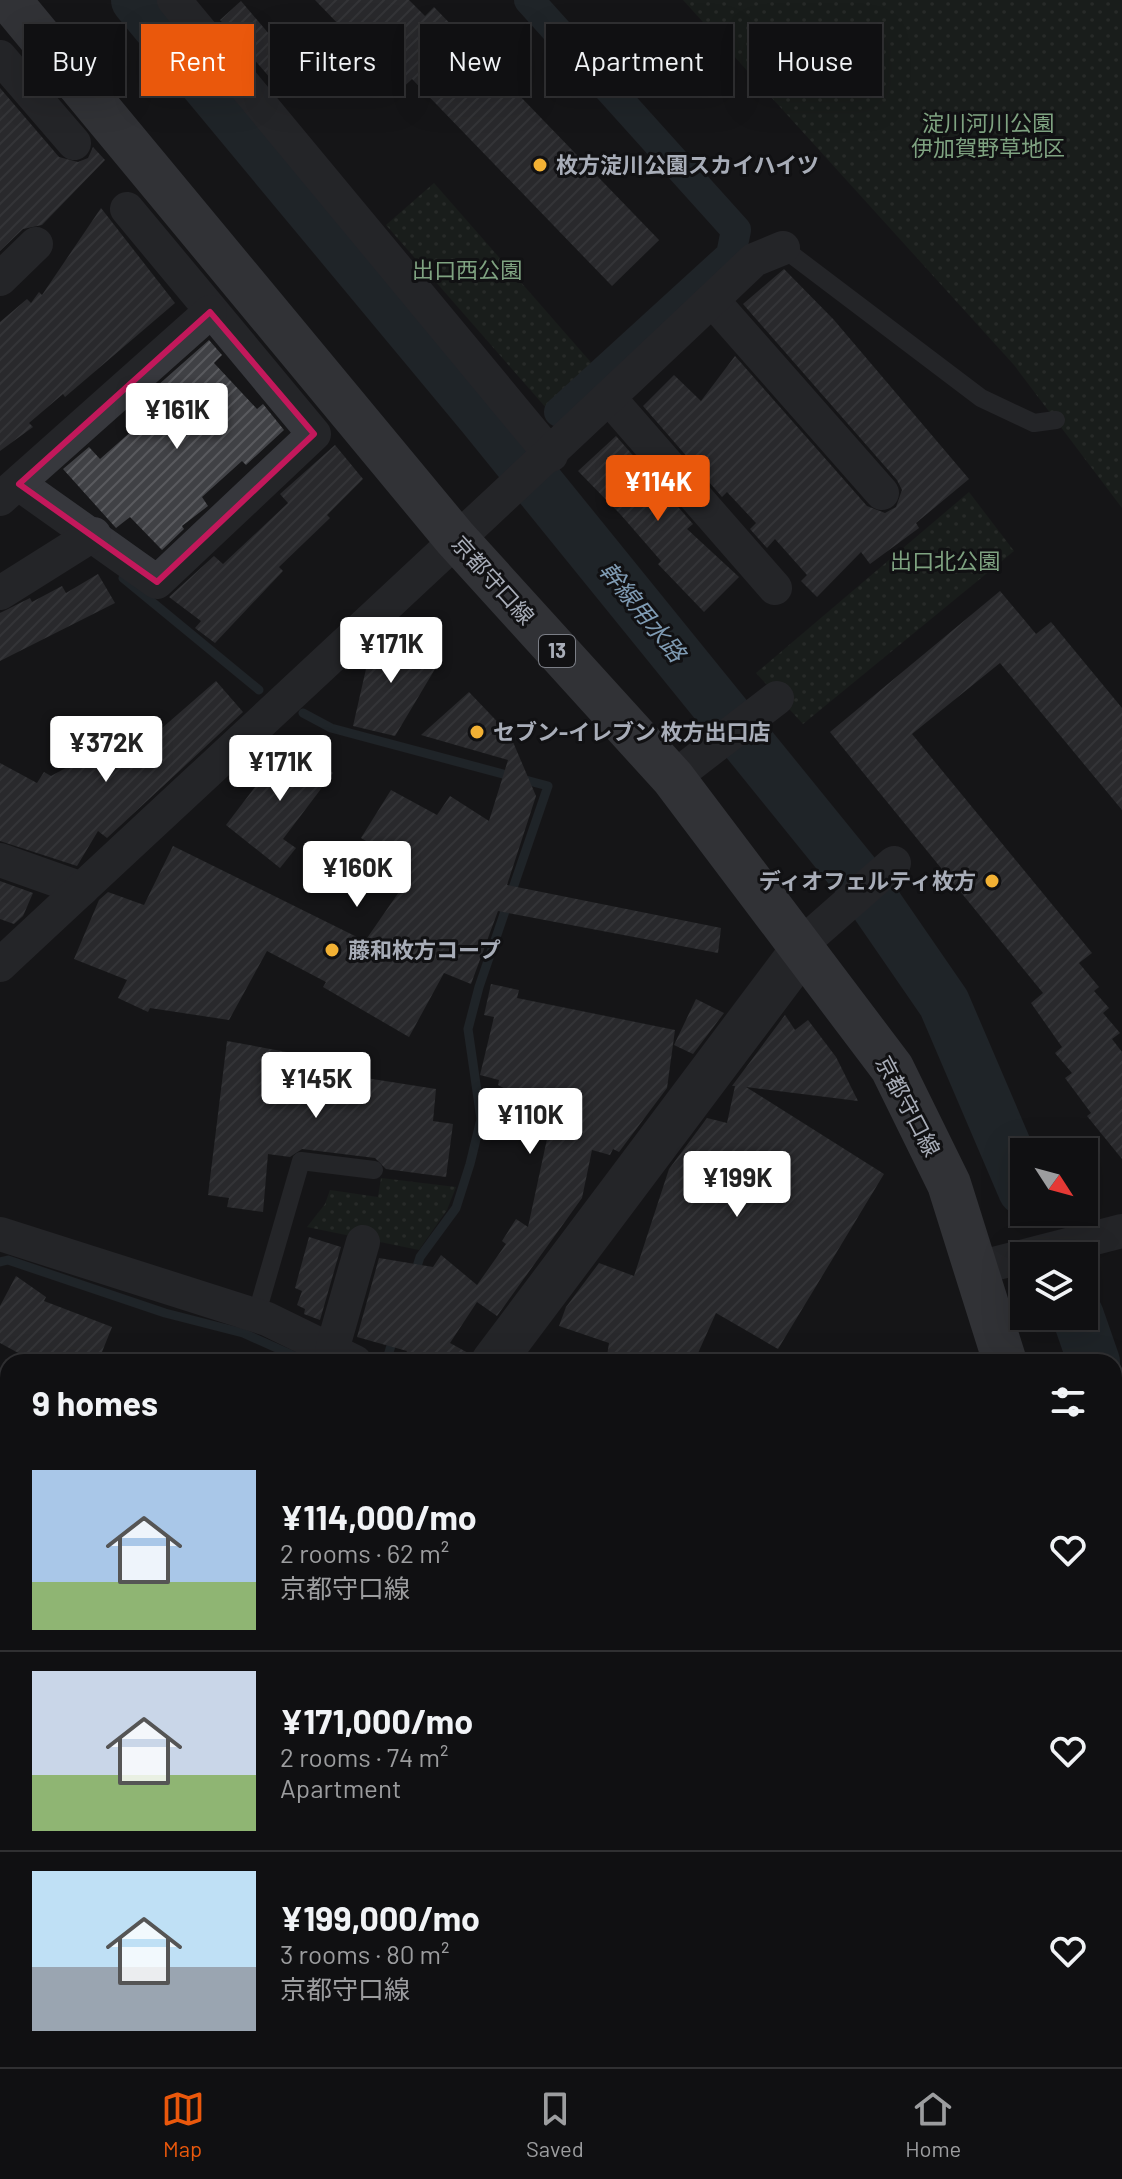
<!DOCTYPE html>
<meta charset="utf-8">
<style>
body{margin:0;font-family:Barlow,"Noto Sans JP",sans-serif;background:#1e1e20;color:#f1f3f6;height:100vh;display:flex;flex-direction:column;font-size:30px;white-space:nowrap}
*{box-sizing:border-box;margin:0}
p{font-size:26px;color:#9c9d9f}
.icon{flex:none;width:44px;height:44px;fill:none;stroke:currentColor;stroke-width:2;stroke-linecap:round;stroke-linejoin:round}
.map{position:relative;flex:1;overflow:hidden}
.details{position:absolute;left:0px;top:1354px;width:1122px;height:714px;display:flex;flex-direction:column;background:#101012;border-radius:24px 24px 0 0;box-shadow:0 8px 32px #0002,0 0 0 2px #303032}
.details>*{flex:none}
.guide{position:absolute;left:24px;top:24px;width:1074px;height:72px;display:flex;gap:16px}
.needle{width:52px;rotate:126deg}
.tools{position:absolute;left:1010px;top:1138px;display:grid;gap:16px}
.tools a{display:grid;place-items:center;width:88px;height:88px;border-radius:0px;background:#101012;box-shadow:0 8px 32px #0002,0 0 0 2px #303032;font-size:40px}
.price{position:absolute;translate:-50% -68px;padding:0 18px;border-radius:8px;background:#fff;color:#222;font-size:26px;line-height:52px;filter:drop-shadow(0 2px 4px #0008)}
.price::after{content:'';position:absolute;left:50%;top:48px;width:24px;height:18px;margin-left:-12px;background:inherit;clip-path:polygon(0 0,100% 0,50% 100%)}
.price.current{background:#ea580c;color:#fff}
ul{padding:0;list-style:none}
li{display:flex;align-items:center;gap:24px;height:200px;padding:0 32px}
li+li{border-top:2px solid #303032}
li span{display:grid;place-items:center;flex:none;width:224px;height:160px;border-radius:0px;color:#555}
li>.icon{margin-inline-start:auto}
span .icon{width:96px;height:96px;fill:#fffc;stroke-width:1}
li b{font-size:34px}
h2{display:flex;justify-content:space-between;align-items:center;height:96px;padding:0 32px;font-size:34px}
.tag{padding:0 28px;border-radius:0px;background:#101012;box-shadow:0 8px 32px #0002,0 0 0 2px #303032;font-size:28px;line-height:72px}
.tag.current{background:#ea580c;color:#fff}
.tabs{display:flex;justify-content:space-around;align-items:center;height:112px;border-top:2px solid #303032;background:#101012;font-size:22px;color:#9c9d9f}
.tabs a{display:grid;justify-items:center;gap:4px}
.tabs .current{color:#ea580c}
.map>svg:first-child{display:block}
</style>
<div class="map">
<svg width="1122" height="2067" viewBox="0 0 1122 2067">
<defs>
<pattern id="park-dots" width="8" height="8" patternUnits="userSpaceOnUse" patternTransform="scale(2)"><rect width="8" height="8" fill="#1e261f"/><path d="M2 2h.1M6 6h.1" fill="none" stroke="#3c433d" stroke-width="1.8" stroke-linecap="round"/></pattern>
<pattern id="building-hatch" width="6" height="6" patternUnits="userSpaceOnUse" patternTransform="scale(2)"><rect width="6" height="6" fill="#404145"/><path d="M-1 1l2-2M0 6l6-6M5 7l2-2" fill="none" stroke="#595a5e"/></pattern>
</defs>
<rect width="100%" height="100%" fill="#161618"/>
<!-- park -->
<g fill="url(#park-dots)">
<path d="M683,0H1122V508L1014,365Z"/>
<path d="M434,183L595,367L547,409L386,225Z"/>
<path d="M969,492L1014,551L803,724L756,673Z"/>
<path d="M381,1178L456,1187L447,1210L419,1250L307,1227L325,1204L330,1190L378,1197Z"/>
<path d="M753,2060H910L907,2067H750Z"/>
</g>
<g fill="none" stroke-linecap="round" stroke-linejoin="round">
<!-- stream -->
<g stroke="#2c353c" stroke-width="9">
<path d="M513,453L520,445"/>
<path d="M123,578L259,690"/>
<path d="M303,713L331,728L548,786L479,987L468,1029L481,1119L470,1164L456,1208L420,1257L414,1276"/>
<path d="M0,1262L8,1260L165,1313L243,1333L308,1362"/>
<path d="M386,1362L394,1336"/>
<path d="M0,1705L8,1701"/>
<path d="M54,2060L58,2067"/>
<path d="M124,2067L149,2060"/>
</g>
<!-- canal -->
<path stroke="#2c353c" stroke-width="30" d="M529,0L736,230L731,255L559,412"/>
<!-- river -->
<g stroke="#2c353c" stroke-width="52">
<path d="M137,0L482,415L860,881L944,1003L1024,1190"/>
<path d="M1078,1316L1094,1362"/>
<path d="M1114,1427L1122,1455"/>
</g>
</g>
<!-- building -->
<g fill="url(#building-hatch)">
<path d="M315,0H409L425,16L434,7L659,240L612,286L412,79L401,89Z"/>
<path d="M241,1L292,61L271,79L220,20Z"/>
<path d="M0,88L59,157L78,162L88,158L93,147L105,160L42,225L23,229L0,251Z"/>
<path d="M101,208L175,303L65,397L63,394L29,423L33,427L0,451V322L27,299L31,303L39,292L42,295Z"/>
<path d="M784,269L834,320L969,479L916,523L919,528L870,564L861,552L817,597L801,581L807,575L775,539L767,548L750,529L756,523L727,492L722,497L643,406L674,375L701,401L735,356L867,506L885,513L896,507L902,490L897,480L743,304Z"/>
<path d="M209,340L222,355L214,363L257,409L263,404L284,430L246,465L242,461L202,497L208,506L182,526L184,529L162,550L130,517L116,528L63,469L89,447L100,459L134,429L166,397L157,386Z"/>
<path d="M616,436L693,524L687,529L739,577L704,612L658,564L661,561L621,515L578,471Z"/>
<path d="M335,445L363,479L327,515L330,518L279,567L283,571L215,643L195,628L201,621L169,597L214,556L223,564L288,503L280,494Z"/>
<path d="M98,574L115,603L0,661V613L30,598L32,602L62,586L66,593Z"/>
<path d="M1000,591L1036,634L1051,622L1122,708V810L1000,663L912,734L1092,953L1079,963L1099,987L1094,991L1109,1008L1103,1013L1120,1033L1112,1039L1122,1052V1159L1087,1116L1091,1113L1065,1078L1072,1073L1055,1053L1062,1047L1031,1003L1043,993L830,732Z"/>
<path d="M391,629L435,669L395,736L353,726L371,647Z"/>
<path d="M216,681L243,712L107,838L98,831L77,866L0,841V763L37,783L44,772L51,776L104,747L115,769Z"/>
<path d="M469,692L510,735L536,796L507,885L721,928L718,953L498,911L471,984L444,973L409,1037L323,987L326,982L267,951L229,1020L150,1008L148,1012L118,998L127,980L74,959L99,900L108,892L144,905L173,846L365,941L401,889L397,886L410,867L361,838L391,790L437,815L450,796L489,821L508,760L421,735Z"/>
<path d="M291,740L333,773L283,839L296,848L280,868L226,825Z"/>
<path d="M0,881L33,893L23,916L14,924L0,919Z"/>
<path d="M491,984L519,990L517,998L675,1030L667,1088L619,1152L613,1149L610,1155L592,1150L582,1198L497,1316L477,1302L450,1343L470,1354L468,1362H402L407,1351L357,1337L379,1258L433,1267L441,1255L477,1285L506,1244L502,1241L516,1219L528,1227L547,1139L488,1125L495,1098L533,1104L498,1085L499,1080L480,1075L494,1017L484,1015Z"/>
<path d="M696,999L724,1013L693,1054L674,1045Z"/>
<path d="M785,1015L795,1030L808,1020L836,1057L858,1101L746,1087L884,1174L778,1349L716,1313L694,1362H606L609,1343L559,1326L566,1307L599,1263L634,1276L669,1169L707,1118L727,1123L735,1086H732Z"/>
<path d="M227,1041L368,1067L366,1078L436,1089L433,1121L453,1124L446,1177L386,1169L375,1158L302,1149L290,1157L268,1154L263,1212L227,1207L229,1198L208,1195Z"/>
<path d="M309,1237L341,1247L320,1320L304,1314L305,1309L297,1305L302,1291L295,1288Z"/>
<path d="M16,1276L46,1297L44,1301L112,1327L98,1362H35L0,1343V1306Z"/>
</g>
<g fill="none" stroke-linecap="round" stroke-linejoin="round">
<!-- service -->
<g stroke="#37383d" stroke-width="18">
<path d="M783,248L981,398L1034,423L1056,420"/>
<path d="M256,1316L301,1161L374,1170"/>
<path d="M526,2067L534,2060"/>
</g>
<!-- minor -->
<g stroke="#37383d" stroke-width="34">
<path d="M174,0L551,455"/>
<path d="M0,57L74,143"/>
<path d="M0,279L36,244"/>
<path d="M712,300L882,493"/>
<path d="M610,399L775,588"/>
<path d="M19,484L157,582L314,434L127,209"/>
<path d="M0,499L210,312"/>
<path d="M0,593L94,534"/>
<path d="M673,778L777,698"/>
<path d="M0,860L82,889"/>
<path d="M803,949L812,935L894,863"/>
<path d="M0,965C252,730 505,497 754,260L783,248"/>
<path d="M0,1234L267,1319L355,1362"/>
<path d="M978,1268L1122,1231"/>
<path d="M332,1350L363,1242"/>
<path d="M0,1553L8,1558"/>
<path d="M0,1640L8,1637"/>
<path d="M1114,1877L1122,1876"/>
<path d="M0,1954L8,1969"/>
<path d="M436,2060L444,2067"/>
<path d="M1096,2060L1097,2067"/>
<path d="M923,2067L926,2060"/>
<path d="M1033,2067L1035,2060"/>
</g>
<!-- tertiary -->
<g stroke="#37383d" stroke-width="44">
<path d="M493,1362L803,949"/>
<path d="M0,2029L8,2018"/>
</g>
<!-- primary -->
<g stroke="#53555c" stroke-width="44">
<path d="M9,0L455,538L673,778L892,1068L949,1184L1005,1362"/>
<path d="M1114,1741L1122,1769"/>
</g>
</g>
<!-- marked area -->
<path d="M0 0H1122V2067H0ZM210,312L314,434L157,582L19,484Z" fill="#161618" fill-opacity=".55" fill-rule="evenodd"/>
<path fill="none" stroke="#c2185b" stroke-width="6" stroke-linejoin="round" d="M210,312L314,434L157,582L19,484Z"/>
<!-- markers -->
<g fill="#f2b134" stroke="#111113" stroke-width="3">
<circle cx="540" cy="165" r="8"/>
<circle cx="477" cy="732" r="8"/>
<circle cx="992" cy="881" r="8"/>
<circle cx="332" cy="950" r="8"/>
</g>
<g text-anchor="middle" stroke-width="6" stroke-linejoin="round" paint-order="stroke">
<!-- shield labels -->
<rect fill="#111113" stroke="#7b7e86" stroke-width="2" x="539" y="635" width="36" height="32" rx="6"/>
<g font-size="20" font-weight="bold" fill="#a8adb8">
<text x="557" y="658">13</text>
</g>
<!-- park labels -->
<g font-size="22" fill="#7fa381" stroke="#111113">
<text x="988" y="131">淀川河川公園<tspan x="988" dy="25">伊加賀野草地区</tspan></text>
<text x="467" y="278">出口西公園</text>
<text x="945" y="569">出口北公園</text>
</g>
<!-- poi labels -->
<g font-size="22" font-weight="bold" fill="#a8adb8" stroke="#111113" text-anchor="start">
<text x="556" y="173">枚方淀川公園スカイハイツ</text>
<text x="493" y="740">セブン-イレブン 枚方出口店</text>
<text x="976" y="889" text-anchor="end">ディオフェルティ枚方</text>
<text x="348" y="958">藤和枚方コープ</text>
</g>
<!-- street labels -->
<g font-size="22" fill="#a8adb8" stroke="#111113">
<text transform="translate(493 580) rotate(48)" y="8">京都守口線</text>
<text transform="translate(908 1106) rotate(62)" y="8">京都守口線</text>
</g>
<!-- water labels -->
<g font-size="24" font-style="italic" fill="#7f9bb3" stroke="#111113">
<text transform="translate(642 612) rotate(51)" y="8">幹線用水路</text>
</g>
</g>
</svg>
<div class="tools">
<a><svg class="needle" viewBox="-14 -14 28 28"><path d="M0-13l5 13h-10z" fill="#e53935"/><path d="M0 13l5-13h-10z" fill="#9c9d9f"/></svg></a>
<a><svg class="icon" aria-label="layers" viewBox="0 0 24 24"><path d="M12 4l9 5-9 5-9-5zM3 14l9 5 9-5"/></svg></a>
</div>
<b class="price" style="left:177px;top:451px">¥161K</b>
<b class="price current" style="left:658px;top:523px">¥114K</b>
<b class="price" style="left:391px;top:685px">¥171K</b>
<b class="price" style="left:106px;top:784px">¥372K</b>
<b class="price" style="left:280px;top:803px">¥171K</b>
<b class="price" style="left:357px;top:909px">¥160K</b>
<b class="price" style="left:316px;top:1120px">¥145K</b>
<b class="price" style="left:530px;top:1156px">¥110K</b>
<b class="price" style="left:737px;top:1219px">¥199K</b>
<div class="guide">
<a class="tag">Buy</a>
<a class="tag current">Rent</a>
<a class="tag">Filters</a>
<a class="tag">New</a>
<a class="tag">Apartment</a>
<a class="tag">House</a>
</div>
<section class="details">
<h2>9 homes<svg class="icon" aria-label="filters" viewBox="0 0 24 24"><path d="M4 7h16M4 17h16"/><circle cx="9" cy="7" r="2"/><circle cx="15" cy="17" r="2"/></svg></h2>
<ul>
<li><span style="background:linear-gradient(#a9c7e8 70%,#8fb573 0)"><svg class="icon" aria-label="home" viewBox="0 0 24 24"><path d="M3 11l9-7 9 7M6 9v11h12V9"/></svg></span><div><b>¥114,000/mo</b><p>2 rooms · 62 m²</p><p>京都守口線</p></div><svg class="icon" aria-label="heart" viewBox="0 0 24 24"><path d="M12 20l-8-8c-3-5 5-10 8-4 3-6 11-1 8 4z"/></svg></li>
<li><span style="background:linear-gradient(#c9d6e8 65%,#8fb573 0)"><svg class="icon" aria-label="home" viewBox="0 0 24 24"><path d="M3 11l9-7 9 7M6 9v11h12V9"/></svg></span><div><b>¥171,000/mo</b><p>2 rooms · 74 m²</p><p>Apartment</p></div><svg class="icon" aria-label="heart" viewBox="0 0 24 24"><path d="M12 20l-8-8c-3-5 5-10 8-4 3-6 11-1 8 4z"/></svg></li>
<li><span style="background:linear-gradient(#bfe0f5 60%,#9aa5b1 0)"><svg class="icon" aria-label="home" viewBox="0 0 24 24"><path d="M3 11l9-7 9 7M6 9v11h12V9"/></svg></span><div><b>¥199,000/mo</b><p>3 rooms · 80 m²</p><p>京都守口線</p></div><svg class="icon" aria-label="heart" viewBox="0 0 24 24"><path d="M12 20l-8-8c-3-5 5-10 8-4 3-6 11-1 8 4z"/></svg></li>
</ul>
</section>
</div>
<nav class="tabs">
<a class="current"><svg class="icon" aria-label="map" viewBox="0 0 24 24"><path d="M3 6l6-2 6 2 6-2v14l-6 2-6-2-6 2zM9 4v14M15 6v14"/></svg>Map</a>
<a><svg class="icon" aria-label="saved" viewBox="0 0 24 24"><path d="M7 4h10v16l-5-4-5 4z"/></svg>Saved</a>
<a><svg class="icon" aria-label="home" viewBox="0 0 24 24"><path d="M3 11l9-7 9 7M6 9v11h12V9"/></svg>Home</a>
</nav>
